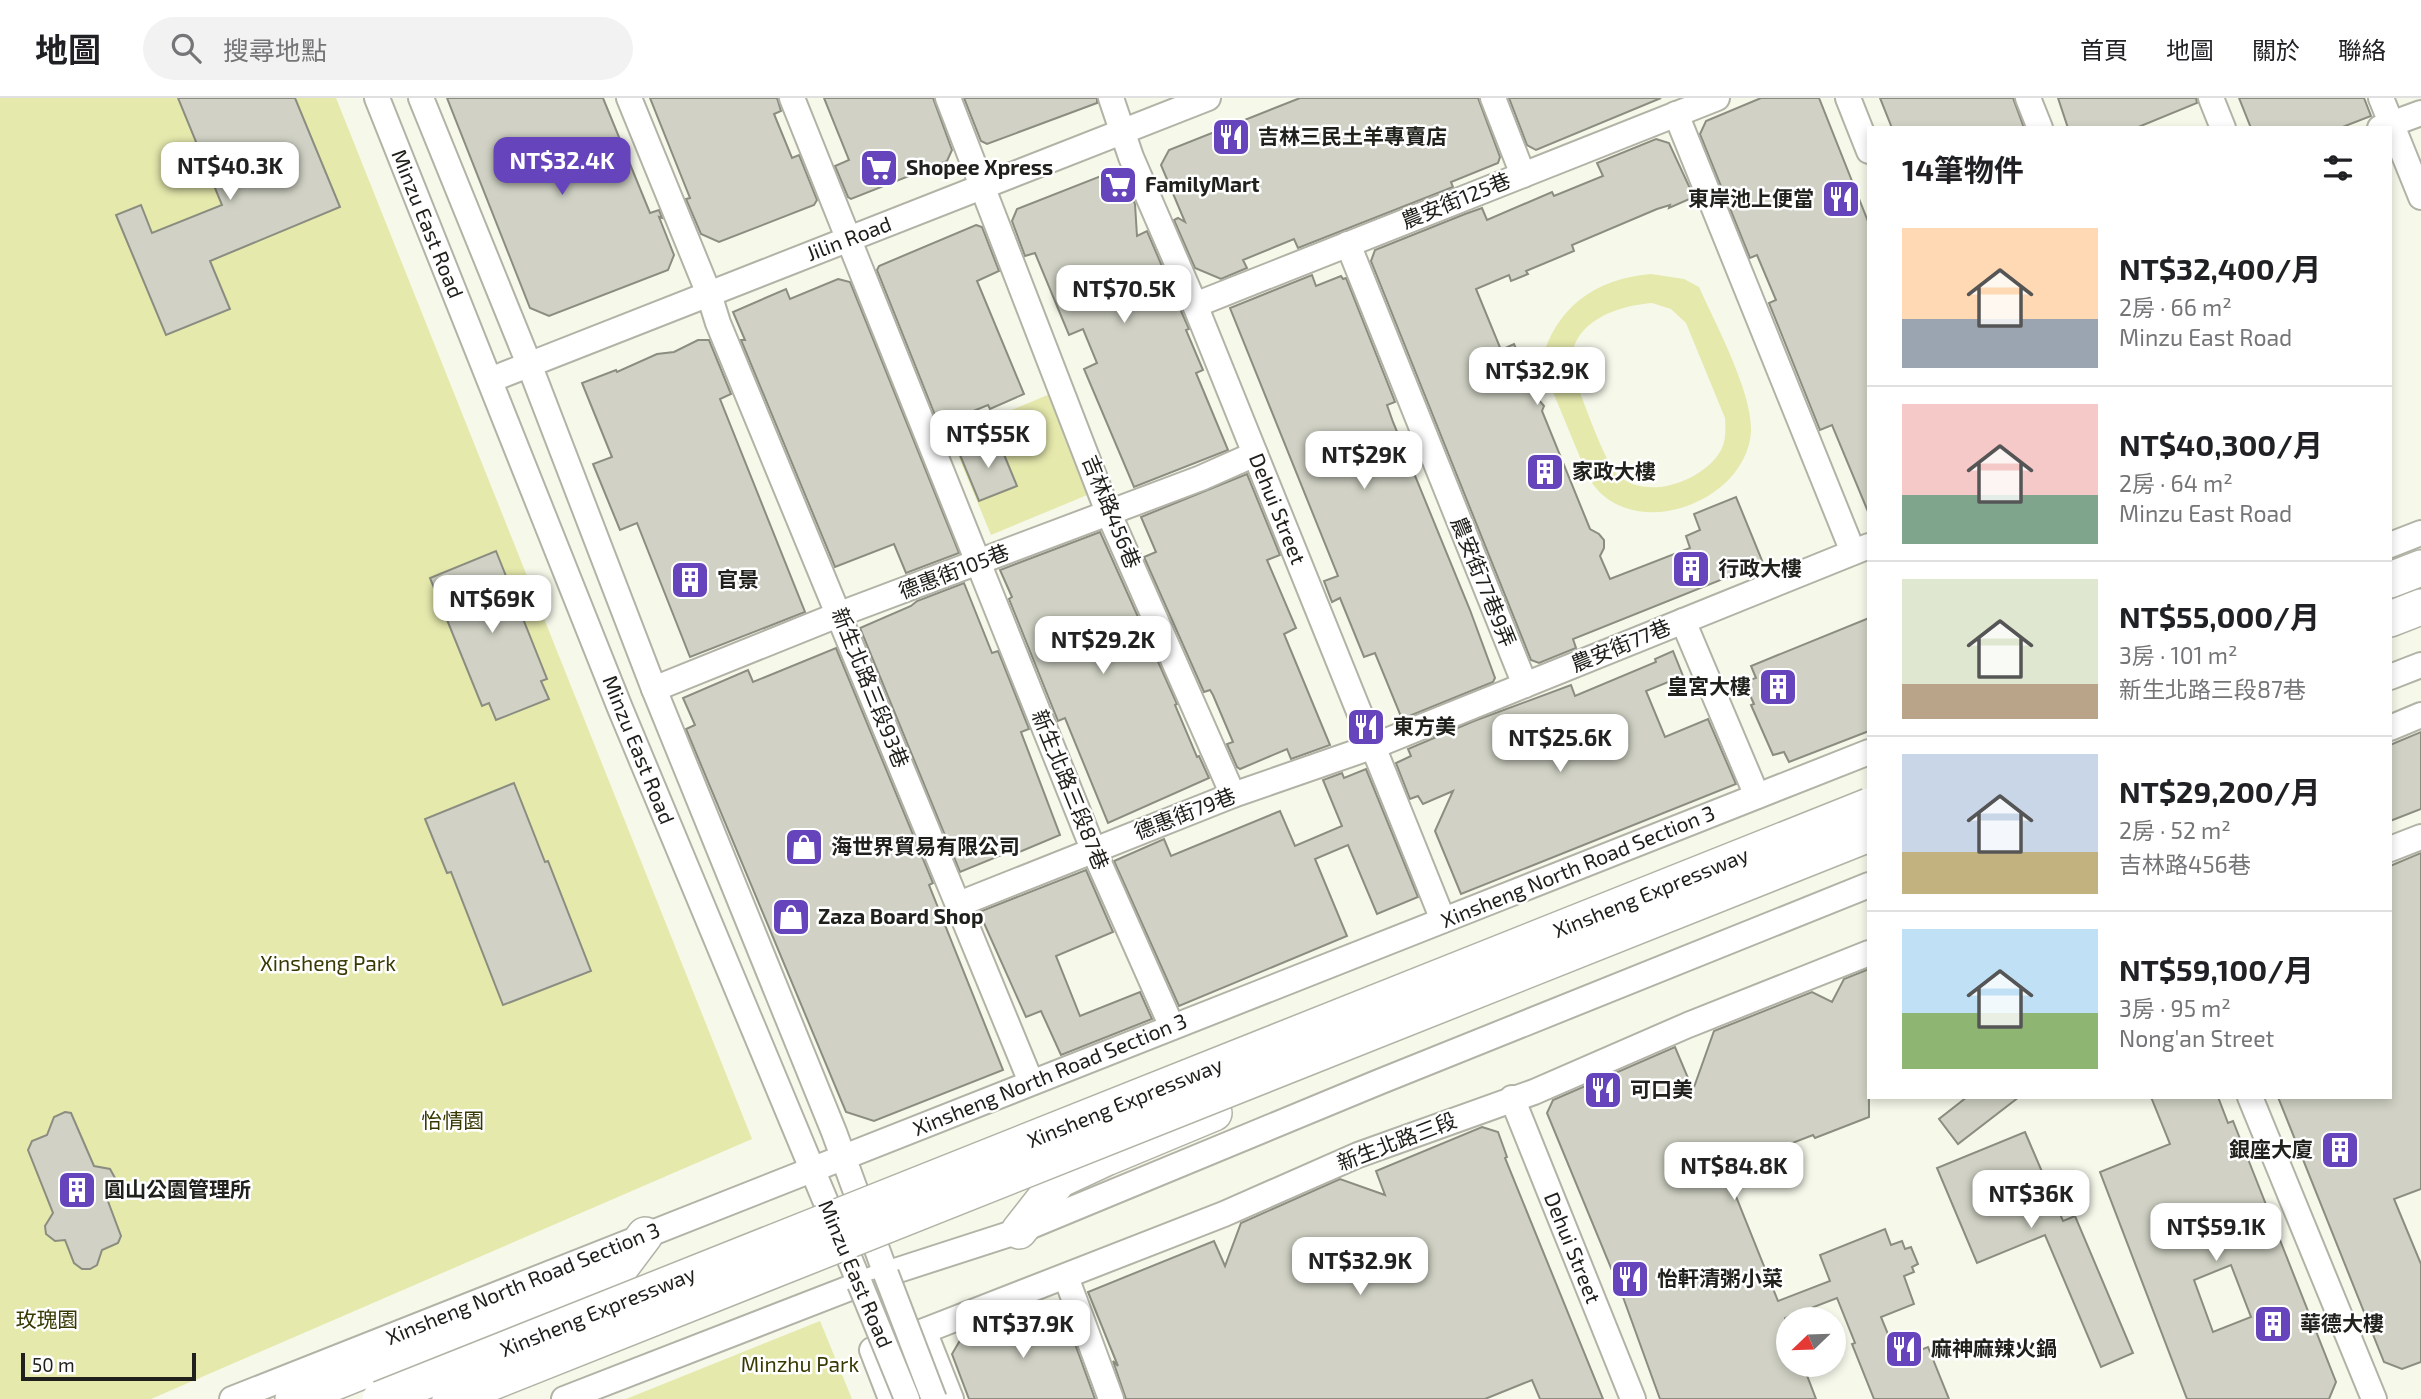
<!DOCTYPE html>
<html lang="zh-TW">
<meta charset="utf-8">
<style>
body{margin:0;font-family:"Exo 2","Noto Sans TC",sans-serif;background:#f2f2f2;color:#202124;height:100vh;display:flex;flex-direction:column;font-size:26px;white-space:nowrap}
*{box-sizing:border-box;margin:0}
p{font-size:23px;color:#757577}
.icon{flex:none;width:38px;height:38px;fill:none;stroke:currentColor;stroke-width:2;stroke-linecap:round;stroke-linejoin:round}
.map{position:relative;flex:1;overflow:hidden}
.drawer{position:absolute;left:1867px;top:28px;width:525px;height:973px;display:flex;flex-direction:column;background:#fff;border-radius:0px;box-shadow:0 4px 10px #0003}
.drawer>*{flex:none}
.needle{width:46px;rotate:247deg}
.tools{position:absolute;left:1776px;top:1209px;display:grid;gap:14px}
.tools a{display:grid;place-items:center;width:70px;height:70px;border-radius:50%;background:#fff;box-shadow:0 4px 10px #0003;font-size:35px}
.scale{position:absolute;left:21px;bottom:18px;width:175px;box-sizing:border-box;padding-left:7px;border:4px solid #20211c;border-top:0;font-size:19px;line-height:24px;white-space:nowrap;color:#20211c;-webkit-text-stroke:5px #fff;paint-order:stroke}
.price{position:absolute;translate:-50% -60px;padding:0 16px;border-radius:14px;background:#fff;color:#222;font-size:23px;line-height:46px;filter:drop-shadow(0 2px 4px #0008)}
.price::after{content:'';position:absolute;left:50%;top:42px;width:21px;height:16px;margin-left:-10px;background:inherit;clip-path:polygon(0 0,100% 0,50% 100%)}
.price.active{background:#6544bc;color:#fff}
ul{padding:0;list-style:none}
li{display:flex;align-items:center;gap:21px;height:175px;padding:0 35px}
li+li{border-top:2px solid #e0e0e0}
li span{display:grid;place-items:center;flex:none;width:196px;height:140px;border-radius:0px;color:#555}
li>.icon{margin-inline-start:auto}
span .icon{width:84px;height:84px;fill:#fffc;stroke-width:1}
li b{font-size:30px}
h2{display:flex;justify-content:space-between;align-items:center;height:84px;padding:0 35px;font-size:30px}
header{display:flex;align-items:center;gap:42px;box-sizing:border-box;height:98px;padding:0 35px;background:#fff;border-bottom:2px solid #e0e0e0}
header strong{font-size:33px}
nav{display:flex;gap:38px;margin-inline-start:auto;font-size:24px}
.search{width:490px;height:63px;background:#f2f2f2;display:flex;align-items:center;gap:18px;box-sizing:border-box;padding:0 24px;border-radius:38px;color:#757577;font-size:26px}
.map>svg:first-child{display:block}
</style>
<header>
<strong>地圖</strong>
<div class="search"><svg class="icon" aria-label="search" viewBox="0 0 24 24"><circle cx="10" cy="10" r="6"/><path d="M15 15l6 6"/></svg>搜尋地點</div>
<nav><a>首頁</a><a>地圖</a><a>關於</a><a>聯絡</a></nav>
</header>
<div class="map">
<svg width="2421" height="1301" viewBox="0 0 2421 1301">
<rect width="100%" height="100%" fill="#f6f8ea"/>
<!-- green -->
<g fill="#e5e9ac" fill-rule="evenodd">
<path d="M0,0H336L752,1041L151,1301H0Z"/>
<path d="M1651,176L1684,181L1699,189C1715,225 1753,295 1751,334C1747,393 1667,432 1616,406C1604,400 1596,391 1589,381L1541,265C1555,210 1594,181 1651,176ZM1652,205L1671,211L1686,225L1725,320C1726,333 1726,346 1718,357C1698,385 1644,403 1617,376C1604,363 1579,292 1572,271C1567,225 1615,208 1652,205Z"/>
<path d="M1050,296L1092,395L991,437L950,338Z"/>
<path d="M820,1223L852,1301H626Z"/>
</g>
<!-- building -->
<g fill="#d1d2c5" stroke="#8b8d80" stroke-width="2" fill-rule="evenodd">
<path d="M178,0H295L340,109L210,163L230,211L166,237L116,117L141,107L152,135L222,107Z"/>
<path d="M447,0H603L650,115L659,112L662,120L659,119L674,157L668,172L549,218L530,210Z"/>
<path d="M650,0H777L781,13L774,16L792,60L799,57L817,102L814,107L719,144L701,136L686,101L690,100Z"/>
<path d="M824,0H933L952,52L947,63L851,101L848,99L835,68L849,62Z"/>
<path d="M964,0H1097V5L987,46L981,43Z"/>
<path d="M1300,0H1478L1500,59L1498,65L1451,84L1453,89L1298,150L1294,141L1243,162L1247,170L1221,181L1195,170L1174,122L1178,120L1185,124L1161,67L1169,52Z"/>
<path d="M1509,0H1661L1536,52L1527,47Z"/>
<path d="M1761,0H1819L1869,126V416L1832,327L1820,332L1769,205L1776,202L1757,157L1750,160L1700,36L1706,23Z"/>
<path d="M1880,0H2013L2024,30H1892Z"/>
<path d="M2058,0H2196L2197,5L2136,30H2068Z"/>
<path d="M2239,0H2364L2371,18L2340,30H2251Z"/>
<path d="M1656,41L1669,45L1694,99L1669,110L1670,107L1657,111L1572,147L1574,153L1526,173L1528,176L1511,183L1509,177L1476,191L1501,252L1514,246L1538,301L1544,308L1542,313L1590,431L1599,436L1604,442V450L1600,458L1610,481L1690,450L1686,438L1700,432L1694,416L1736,399L1763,465L1573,541L1576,550L1539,565L1531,562L1371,163L1375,152L1465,116L1482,110L1487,122L1552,94L1554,98L1603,78L1597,65Z"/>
<path d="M1106,76L1128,90L1135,106L1137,138L1147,133L1181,213L1189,231L1186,232L1203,272L1196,275L1228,352L1134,389L1084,271L1097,265L1083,231L1069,237L1035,155L1025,158L1012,123L1017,111Z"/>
<path d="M976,127L982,129L999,173L977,183L1024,296L990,311L988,307L939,327L877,172L879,168Z"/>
<path d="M1312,177L1316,188L1341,178L1343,181L1346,180L1395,304L1387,307L1393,324L1470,512L1495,580L1493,584L1402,621L1375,555L1364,559L1340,500L1332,504L1324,483L1338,478L1230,210Z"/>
<path d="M838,181L850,184L959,455L906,475L894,446L835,469L741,242H745L733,214L786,191L790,201Z"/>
<path d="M698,242H709L731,296L720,301L805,514L690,559L637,425L620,432L593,366L612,359L582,285L616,272L617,274L657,256L674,254Z"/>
<path d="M998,342L1017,388L979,403L960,357Z"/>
<path d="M1247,376L1280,457L1267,462L1296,530L1284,536L1330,647L1291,661L1287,651L1240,671L1237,669L1227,646L1233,644L1213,597L1210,592L1204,594L1144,459L1156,454L1141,419Z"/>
<path d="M1100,434L1177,606L1175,607L1197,659L1199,658L1209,680L1108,725L1065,620L1058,623L1009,501L1012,499L1000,472Z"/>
<path d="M496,453L547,581L541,583L549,601L496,622L489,605L482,608L430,480Z"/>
<path d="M964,485L992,555L998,553L1029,631L1021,634L1060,737L1012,757L1011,753L960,774L860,530L911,508L917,503Z"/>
<path d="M1869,520V633L1789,664L1784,654L1773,657L1751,607L1754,606L1744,584L1756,580L1751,568Z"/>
<path d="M836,550L933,785L929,787L1003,972L874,1023L846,1014L686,631L695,627L683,600L748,572L753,584Z"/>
<path d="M1673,553L1683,578L1646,593L1665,639L1708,621L1736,686L1461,796L1435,733L1453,693L1423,706L1418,698L1410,701L1396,665L1411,658L1408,651L1474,623L1571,587L1575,598L1656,564L1655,561Z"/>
<path d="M2421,634V711L2390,723V647Z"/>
<path d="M1366,671L1418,799L1377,816L1348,747L1315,761L1347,838L1179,908L1114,763L1164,741L1171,758L1280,713L1295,748L1342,728L1323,682L1342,675L1344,680Z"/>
<path d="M514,685L545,764L548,763L591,873L503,907L451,774L447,775L425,721Z"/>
<path d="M2421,755V1091L2394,1101L2421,1166V1264L2402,1271L2384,1264L2278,999H2390V768Z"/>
<path d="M1086,772L1113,834L1056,858L1080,918L1140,894L1152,921L1061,957L1041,913L1026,919L979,814Z"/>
<path d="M1869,871V1019L1815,1040L1813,1037L1725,1071L1778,1203L1830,1183L1820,1157L1885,1131L1891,1147L1902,1143L1905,1151L1911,1149L1918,1166L1912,1169L1914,1174L1904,1178L1914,1206L1881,1219L1898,1261L1928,1249L1949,1301H1874L1852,1246L1855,1245L1837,1200L1785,1220L1788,1230V1267H1803L1816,1301H1660L1623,1199L1547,1015L1553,1002L1675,949L1693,992L1714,933L1812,894L1832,904L1844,881Z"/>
<path d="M1967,999H2019L1958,1046L1939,1021Z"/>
<path d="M2151,999H2218L2228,1025L2233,1023L2336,1284L2329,1301H2187L2100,1074L2170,1046ZM2231,1167L2251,1219L2213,1234L2194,1182Z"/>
<path d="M65,1014L71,1015L94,1068L110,1071L115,1080L114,1087L106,1098L121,1138L118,1145L102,1152L97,1167L90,1171H82L74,1165L65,1142L55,1143L46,1136L45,1128L53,1115L28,1052L32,1043L47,1037L54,1019Z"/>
<path d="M1482,1029L1498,1034L1507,1059L1505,1060L1603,1301H1540L1532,1282L1485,1301H1126L1113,1263L1118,1268L1088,1194L1214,1143L1225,1168L1241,1125L1340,1081L1385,1097L1376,1073Z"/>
<path d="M2025,1034L2063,1123L2075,1118L2133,1255L2101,1269L2045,1137L1977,1165L1937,1070Z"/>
<path d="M1052,1206L1062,1210L1095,1301H969L952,1256L962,1239L1002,1221L1004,1226Z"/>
</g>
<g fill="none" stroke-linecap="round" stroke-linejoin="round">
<defs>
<g id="minor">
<path d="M377,0L620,610L860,1186"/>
<path d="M421,0L529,266L654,591L834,1034L886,1176"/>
<path d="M629,0L709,196L718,225L1031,984"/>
<path d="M792,0L1093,751L1172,929"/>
<path d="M948,0L1108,414L1233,697"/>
<path d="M1111,0L1131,59L1195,207L1443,822"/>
<path d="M1493,0L1523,77"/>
<path d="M1848,0L1869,53"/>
<path d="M2028,0L2040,30"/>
<path d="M2211,0L2223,30"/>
<path d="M2381,0L2421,99"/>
<path d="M1676,16L1853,454"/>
<path d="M2380,30L2421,15"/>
<path d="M1348,146L1525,587"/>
<path d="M1195,207L1717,0"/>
<path d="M490,282L1208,0"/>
<path d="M2390,447L2421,435"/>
<path d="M1683,523L1757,698"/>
<path d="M2390,579L2421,567"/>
<path d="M654,591L840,516L1201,380L1255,356"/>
<path d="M2390,630L2421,617"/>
<path d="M2390,751L2421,739"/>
<path d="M959,806L1233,697L1374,648L1869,448"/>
<path d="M2250,999L2374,1301"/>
<path d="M1512,1000L1633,1301"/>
<path d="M1066,1179L1111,1301"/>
<path d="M872,1252L891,1301"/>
<path d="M232,1301L1869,654"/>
<path d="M564,1301L886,1176L1019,1133L1379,984L1869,787"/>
<path d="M951,1301L924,1233L1224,1116L1358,1057L1534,994L1688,927L1869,855"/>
</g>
<g id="highway">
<path d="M2390,482L2421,470"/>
<path d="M2390,521L2421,509"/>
<path d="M1019,1133L1059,1082L1106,1060L1214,1015"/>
<path d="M293,1301L621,1169L645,1137"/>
</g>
</defs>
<!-- minor casing -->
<use href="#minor" stroke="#b2b3a6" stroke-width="28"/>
<!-- highway casing -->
<use href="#highway" stroke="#b2b3a6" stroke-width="38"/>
<!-- minor -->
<use href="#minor" stroke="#fff" stroke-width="24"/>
<!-- highway -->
<use href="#highway" stroke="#fff" stroke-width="35"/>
<defs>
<g id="minor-bridge">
<path d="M886,1176L934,1301"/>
<path d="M860,1186L907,1301"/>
</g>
<g id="highway-bridge">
<path d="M380,1301L1869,708"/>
<path d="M450,1301L1869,736"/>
</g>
</defs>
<!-- minor-bridge casing -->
<use href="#minor-bridge" stroke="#b2b3a6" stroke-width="28" stroke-linecap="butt"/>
<!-- highway-bridge casing -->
<use href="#highway-bridge" stroke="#b2b3a6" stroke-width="38" stroke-linecap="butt"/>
<!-- minor-bridge -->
<use href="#minor-bridge" stroke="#fff" stroke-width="24"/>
<!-- highway-bridge -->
<use href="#highway-bridge" stroke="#fff" stroke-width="35"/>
</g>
<!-- icons -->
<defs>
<symbol id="restaurant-square" viewBox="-11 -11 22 22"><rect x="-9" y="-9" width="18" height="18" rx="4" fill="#6544bc" stroke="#fff"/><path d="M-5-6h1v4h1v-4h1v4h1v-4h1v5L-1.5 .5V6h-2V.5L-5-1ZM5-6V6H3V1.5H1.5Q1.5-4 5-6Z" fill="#fff"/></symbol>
<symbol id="supermarket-square" viewBox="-11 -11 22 22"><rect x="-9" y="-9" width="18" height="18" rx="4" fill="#6544bc" stroke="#fff"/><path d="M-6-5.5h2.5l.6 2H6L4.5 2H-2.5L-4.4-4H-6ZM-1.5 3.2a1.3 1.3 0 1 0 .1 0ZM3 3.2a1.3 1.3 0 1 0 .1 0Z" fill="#fff"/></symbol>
<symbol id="building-square" viewBox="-11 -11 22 22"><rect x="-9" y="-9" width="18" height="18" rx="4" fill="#6544bc" stroke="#fff"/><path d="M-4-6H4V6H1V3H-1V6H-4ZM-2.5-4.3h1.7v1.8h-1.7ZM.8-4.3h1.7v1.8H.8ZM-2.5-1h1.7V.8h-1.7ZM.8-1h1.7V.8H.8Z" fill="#fff"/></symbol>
<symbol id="shop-square" viewBox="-11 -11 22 22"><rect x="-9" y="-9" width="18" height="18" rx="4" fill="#6544bc" stroke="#fff"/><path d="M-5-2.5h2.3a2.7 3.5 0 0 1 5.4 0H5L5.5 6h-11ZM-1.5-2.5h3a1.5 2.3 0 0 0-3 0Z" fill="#fff"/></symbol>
</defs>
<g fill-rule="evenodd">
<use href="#restaurant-square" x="1209" y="17" width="44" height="44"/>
<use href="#supermarket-square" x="857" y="48" width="44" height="44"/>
<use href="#supermarket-square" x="1096" y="65" width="44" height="44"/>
<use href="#restaurant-square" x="1819" y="79" width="44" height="44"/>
<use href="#building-square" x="1523" y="352" width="44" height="44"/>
<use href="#building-square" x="1669" y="449" width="44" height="44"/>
<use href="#building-square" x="668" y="460" width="44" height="44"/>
<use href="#building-square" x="1756" y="567" width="44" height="44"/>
<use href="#restaurant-square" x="1344" y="607" width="44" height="44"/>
<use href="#shop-square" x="782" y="727" width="44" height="44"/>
<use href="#shop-square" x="769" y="797" width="44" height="44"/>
<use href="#restaurant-square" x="1581" y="970" width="44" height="44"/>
<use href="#building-square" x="2318" y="1030" width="44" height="44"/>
<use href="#building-square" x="55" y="1070" width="44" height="44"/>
<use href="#restaurant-square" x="1608" y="1159" width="44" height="44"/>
<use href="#building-square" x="2251" y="1204" width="44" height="44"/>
<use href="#restaurant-square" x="1882" y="1229" width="44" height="44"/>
</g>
<g text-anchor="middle" stroke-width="5" stroke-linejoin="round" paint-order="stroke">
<!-- poi labels -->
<g font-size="21" font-weight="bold" fill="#20211c" stroke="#fff" text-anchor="start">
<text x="1258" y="46">吉林三民土羊專賣店</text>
<text x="906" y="77">Shopee Xpress</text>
<text x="1145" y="94">FamilyMart</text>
<text x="1814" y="108" text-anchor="end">東岸池上便當</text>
<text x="1572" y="381">家政大樓</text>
<text x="1718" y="478">行政大樓</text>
<text x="717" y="489">官景</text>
<text x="1751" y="596" text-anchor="end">皇宮大樓</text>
<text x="1393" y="636">東方美</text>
<text x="831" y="756">海世界貿易有限公司</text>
<text x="818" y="826">Zaza Board Shop</text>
<text x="1630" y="999">可口美</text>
<text x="2313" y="1059" text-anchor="end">銀座大廈</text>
<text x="104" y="1099">圓山公園管理所</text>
<text x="1657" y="1188">怡軒清粥小菜</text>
<text x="2300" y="1233">華德大樓</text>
<text x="1931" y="1258">麻神麻辣火鍋</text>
</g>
<!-- street labels -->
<g font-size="21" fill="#20211c" stroke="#fff">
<text transform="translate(1456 103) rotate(-22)" y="7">農安街125巷</text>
<text transform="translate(427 126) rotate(68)" y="7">Minzu East Road</text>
<text transform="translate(849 141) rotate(-21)" y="7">Jilin Road</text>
<text transform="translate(1277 411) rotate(68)" y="7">Dehui Street</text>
<text transform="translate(1111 414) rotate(68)" y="7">吉林路456巷</text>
<text transform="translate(954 474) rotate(-21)" y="7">德惠街105巷</text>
<text transform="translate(1483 484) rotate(68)" y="7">農安街77巷9弄</text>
<text transform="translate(1621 548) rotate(-22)" y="7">農安街77巷</text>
<text transform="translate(870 590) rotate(68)" y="7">新生北路三段93巷</text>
<text transform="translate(638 652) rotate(68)" y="7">Minzu East Road</text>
<text transform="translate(1070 692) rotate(68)" y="7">新生北路三段87巷</text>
<text transform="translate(1185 716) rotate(-21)" y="7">德惠街79巷</text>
<text transform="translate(1578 769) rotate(-22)" y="7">Xinsheng North Road Section 3</text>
<text transform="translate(1651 795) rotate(-22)" y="7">Xinsheng Expressway</text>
<text transform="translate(1050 977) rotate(-22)" y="7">Xinsheng North Road Section 3</text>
<text transform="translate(1125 1005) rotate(-22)" y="7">Xinsheng Expressway</text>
<text transform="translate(1397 1044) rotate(-21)" y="7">新生北路三段</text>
<text transform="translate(1572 1150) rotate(68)" y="7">Dehui Street</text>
<text transform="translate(855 1176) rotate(67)" y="7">Minzu East Road</text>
<text transform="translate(523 1186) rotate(-22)" y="7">Xinsheng North Road Section 3</text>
<text transform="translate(598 1214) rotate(-22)" y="7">Xinsheng Expressway</text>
</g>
<!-- park labels -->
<g font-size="21" fill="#383902" stroke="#fff">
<text x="328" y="873">Xinsheng Park</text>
<text x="453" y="1030">怡情園</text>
<text x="47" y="1229">玫瑰園</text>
<text x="800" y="1274">Minzhu Park</text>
</g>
</g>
</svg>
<div class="tools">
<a><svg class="needle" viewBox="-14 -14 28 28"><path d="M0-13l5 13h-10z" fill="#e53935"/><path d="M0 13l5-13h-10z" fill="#757577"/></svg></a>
</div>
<div class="scale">50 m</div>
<b class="price active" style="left:562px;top:99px">NT$32.4K</b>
<b class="price" style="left:230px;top:104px">NT$40.3K</b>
<b class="price" style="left:1124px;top:227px">NT$70.5K</b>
<b class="price" style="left:1537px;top:309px">NT$32.9K</b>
<b class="price" style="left:988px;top:372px">NT$55K</b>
<b class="price" style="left:1364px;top:393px">NT$29K</b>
<b class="price" style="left:492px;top:537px">NT$69K</b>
<b class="price" style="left:1103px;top:578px">NT$29.2K</b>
<b class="price" style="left:1560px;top:676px">NT$25.6K</b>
<b class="price" style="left:1734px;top:1104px">NT$84.8K</b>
<b class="price" style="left:2031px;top:1132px">NT$36K</b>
<b class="price" style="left:2216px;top:1165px">NT$59.1K</b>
<b class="price" style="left:1360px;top:1199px">NT$32.9K</b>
<b class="price" style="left:1023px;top:1262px">NT$37.9K</b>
<section class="drawer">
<h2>14筆物件<svg class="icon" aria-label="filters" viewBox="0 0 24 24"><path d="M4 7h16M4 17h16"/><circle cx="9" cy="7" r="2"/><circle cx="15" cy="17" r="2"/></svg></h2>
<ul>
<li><span style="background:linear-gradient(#ffd9b3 65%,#9aa5b1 0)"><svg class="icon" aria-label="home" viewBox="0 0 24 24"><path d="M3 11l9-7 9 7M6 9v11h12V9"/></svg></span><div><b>NT$32,400/月</b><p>2房 · 66 m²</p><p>Minzu East Road</p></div></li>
<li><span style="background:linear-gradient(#f6c9c9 65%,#7fa58c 0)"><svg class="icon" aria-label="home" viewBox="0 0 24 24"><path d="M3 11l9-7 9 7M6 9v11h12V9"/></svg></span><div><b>NT$40,300/月</b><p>2房 · 64 m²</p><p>Minzu East Road</p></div></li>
<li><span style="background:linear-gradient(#dfe7d0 75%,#b9a48a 0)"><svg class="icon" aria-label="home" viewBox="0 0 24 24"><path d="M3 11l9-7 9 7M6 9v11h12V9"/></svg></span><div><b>NT$55,000/月</b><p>3房 · 101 m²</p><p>新生北路三段87巷</p></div></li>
<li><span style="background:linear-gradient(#c9d6e8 70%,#c2b280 0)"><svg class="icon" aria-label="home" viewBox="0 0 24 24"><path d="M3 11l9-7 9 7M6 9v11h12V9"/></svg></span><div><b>NT$29,200/月</b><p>2房 · 52 m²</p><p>吉林路456巷</p></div></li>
<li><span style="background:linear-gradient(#bfe0f5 60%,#8fb573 0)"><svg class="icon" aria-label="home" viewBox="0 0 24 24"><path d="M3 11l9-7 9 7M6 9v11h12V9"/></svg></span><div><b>NT$59,100/月</b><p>3房 · 95 m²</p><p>Nong'an Street</p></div></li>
</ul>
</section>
</div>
